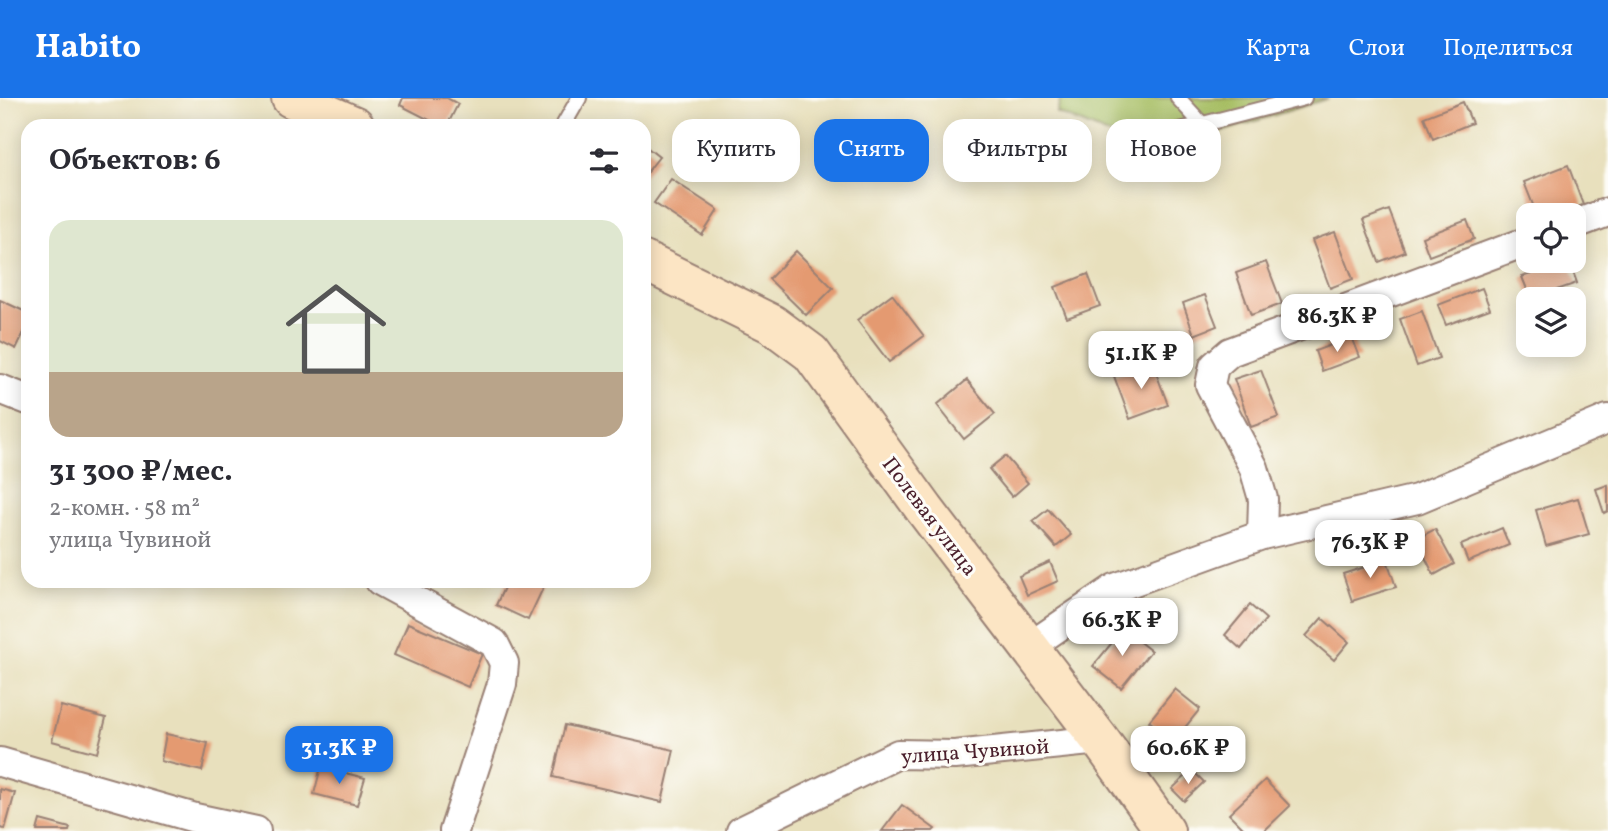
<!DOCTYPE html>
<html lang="ru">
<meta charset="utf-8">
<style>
body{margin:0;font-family:Vollkorn,serif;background:#f2f2f3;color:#2b2b33;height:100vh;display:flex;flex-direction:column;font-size:26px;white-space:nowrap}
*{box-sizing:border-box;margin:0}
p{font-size:23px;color:#7c7c81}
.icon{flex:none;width:38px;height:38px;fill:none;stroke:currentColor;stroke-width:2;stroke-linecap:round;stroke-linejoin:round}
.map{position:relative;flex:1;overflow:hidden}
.details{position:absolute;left:21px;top:21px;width:630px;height:469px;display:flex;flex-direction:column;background:#fff;border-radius:21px;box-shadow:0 4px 18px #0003}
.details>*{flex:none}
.banner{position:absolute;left:672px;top:21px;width:665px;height:63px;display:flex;gap:14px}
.fabs{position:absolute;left:1516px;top:105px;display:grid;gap:14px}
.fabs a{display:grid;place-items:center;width:70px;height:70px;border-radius:14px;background:#fff;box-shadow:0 4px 18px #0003;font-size:35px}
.price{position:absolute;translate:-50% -60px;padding:0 16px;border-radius:14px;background:#fff;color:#222;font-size:23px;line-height:46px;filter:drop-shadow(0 2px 4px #0008)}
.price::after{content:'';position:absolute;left:50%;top:42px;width:21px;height:16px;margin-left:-10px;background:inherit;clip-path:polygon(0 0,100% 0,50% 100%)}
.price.on{background:#1a73e8;color:#fff}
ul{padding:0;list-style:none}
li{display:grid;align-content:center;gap:14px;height:371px;padding:0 28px}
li+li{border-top:2px solid #e1e1e2}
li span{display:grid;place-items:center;height:217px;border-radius:21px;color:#555}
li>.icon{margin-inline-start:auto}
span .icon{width:126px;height:126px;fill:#fffc;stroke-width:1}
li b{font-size:30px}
h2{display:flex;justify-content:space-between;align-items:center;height:84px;padding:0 28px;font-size:30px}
.tag{padding:0 24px;border-radius:21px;background:#fff;box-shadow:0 4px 18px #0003;font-size:24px;line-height:63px}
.tag.on{background:#1a73e8;color:#fff}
header{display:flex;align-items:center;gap:42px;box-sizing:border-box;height:98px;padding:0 35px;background:#1a73e8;color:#fff}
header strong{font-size:33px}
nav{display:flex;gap:38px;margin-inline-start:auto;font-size:24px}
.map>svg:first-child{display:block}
</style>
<header>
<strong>Habito</strong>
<nav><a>Карта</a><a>Слои</a><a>Поделиться</a></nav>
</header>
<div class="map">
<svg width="1608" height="733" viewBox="0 0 1608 733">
<rect width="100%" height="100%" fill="#fdfcf7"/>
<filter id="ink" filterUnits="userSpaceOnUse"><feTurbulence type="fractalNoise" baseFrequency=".0143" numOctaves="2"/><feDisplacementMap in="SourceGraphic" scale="14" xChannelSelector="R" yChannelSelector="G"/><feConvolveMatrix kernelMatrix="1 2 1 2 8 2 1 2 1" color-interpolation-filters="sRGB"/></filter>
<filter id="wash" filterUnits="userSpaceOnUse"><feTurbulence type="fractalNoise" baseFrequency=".00686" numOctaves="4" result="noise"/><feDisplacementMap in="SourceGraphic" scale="28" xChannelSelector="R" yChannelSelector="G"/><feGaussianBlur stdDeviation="1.57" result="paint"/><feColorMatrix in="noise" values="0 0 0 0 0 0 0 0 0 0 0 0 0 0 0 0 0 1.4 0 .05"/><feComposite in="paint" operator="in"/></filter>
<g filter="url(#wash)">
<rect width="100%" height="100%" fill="#e8e0bd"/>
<!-- green -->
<path fill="#a6bd62" stroke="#786e46" stroke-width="2" d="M1061,0H1329L1154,55L1057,15Z"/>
<g id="blocks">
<!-- building -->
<g fill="#e49a71">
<path d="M403,0H447L458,6L447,28H441L400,7Z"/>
<path d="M1463,4L1472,25L1433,41L1424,19Z"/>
<path d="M644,47L659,59L644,78Z"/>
<path d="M1568,67L1583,107L1555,117H1537L1524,84Z"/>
<path d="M671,81L718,112L702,137L654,105Z"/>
<path d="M1389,112L1405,154L1379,164L1363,122Z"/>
<path d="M1467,122L1474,141L1429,158L1422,139Z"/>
<path d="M1335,134L1353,181L1330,190L1312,142Z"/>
<path d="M796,153L833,190L806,217L769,181Z"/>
<path d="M1569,163L1577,185L1531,201L1522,179Z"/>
<path d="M1266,164L1282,206L1251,217L1236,175Z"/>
<path d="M1088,176L1100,208L1067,220L1055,189Z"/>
<path d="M1482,190L1490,211L1446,227L1438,207Z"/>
<path d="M892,196L924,238L889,264L857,222Z"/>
<path d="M1205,197L1217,228L1194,237L1183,205Z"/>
<path d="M0,202L28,215V226L16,251L0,243Z"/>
<path d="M1422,213L1439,260L1417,268L1400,221Z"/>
<path d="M1352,239L1360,259L1322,273L1315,253Z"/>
<path d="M1152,264L1168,307L1130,321L1114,278Z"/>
<path d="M1261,272L1279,319L1251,329L1234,281Z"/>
<path d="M967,282L995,316L964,341L937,307Z"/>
<path d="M1005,358L1028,385L1012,399L989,371Z"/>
<path d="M1608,387V413L1604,415L1596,391Z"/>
<path d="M1578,400L1589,436L1546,448L1536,412Z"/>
<path d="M1048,411L1071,437L1056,449L1033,423Z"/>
<path d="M1502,430L1509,447L1468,464L1461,447Z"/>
<path d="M1435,431L1454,466L1434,477L1416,441Z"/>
<path d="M1387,462L1396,489L1352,503L1343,476Z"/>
<path d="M1050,464L1058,483L1027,497L1019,478Z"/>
<path d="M507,483H533L544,488L528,522L496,507Z"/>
<path d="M1250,507L1266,521L1241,551L1225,537Z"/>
<path d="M1322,520L1349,544L1334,562L1306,538Z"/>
<path d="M408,525L482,556L468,589L394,557Z"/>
<path d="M1123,531L1151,553L1121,590L1093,568Z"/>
<path d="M1175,591L1200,611L1174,643L1149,623Z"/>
<path d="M61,608L106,620L97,655L52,643Z"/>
<path d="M565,627L674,652L662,704L553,679Z"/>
<path d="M166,636L208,645L202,673L161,663Z"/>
<path d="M321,669L365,680L357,707L314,696Z"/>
<path d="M1192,672L1204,684L1184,703L1172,691Z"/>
<path d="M1265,682L1290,708L1264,733H1246L1229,716Z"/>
<path d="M0,691L15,695L5,731L0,730Z"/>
<path d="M902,707L935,731L933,733H882Z"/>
<path d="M40,722L70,730L69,733H37Z"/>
</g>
</g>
</g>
<g filter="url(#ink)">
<use href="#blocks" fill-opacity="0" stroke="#998074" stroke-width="2"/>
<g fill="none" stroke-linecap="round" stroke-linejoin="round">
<defs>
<g id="lane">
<path d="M1178,0L1202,26"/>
<path d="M563,28L579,0"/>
<path d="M1133,44L1304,0"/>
</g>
<g id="street">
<path d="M1573,127L1608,114"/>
<path d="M0,291L28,302"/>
<path d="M1262,437L1263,401L1254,370L1210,287L1214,268L1230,254L1528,143"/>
<path d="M380,483L494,545L504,565L502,586L454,733"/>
<path d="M1029,549L1115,490L1262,437L1417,401L1608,321"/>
<path d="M0,664L195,720L256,733"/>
<path d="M741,733L898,656L955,657L1100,642"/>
</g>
<g id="secondary">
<path d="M291,0L355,28"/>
<path d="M644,163L772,226L811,255L925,412L1100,642L1165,733"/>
</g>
</defs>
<!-- lane casing -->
<use href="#lane" stroke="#998074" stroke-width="18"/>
<!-- street casing -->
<use href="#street" stroke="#998074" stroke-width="32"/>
<!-- secondary casing -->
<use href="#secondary" stroke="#998074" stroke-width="42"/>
<!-- lane -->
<use href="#lane" stroke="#fff" stroke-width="14"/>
<!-- street -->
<use href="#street" stroke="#fff" stroke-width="28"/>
<!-- secondary -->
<use href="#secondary" stroke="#fce5c4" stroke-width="38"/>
</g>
</g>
<g text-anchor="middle" stroke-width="6" stroke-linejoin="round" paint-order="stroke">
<!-- street labels -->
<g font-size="21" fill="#4a1f2b" stroke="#fdfcf7">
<text transform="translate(930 418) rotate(53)" y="7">Полевая улица</text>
<text transform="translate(975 653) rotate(-4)" y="7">улица Чувиной</text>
</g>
</g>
</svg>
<div class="fabs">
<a><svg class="icon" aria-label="locate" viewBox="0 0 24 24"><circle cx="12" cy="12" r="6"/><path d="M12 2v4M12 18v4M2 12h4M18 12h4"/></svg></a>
<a><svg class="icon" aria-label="layers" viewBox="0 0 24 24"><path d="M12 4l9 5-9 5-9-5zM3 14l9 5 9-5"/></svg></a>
</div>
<b class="price" style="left:1337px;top:256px">86.3K ₽</b>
<b class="price" style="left:1141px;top:293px">51.1K ₽</b>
<b class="price" style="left:1370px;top:482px">76.3K ₽</b>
<b class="price" style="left:1122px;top:560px">66.3K ₽</b>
<b class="price on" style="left:339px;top:688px">31.3K ₽</b>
<b class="price" style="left:1188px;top:688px">60.6K ₽</b>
<div class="banner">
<a class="tag">Купить</a>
<a class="tag on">Снять</a>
<a class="tag">Фильтры</a>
<a class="tag">Новое</a>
</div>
<section class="details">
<h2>Объектов: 6<svg class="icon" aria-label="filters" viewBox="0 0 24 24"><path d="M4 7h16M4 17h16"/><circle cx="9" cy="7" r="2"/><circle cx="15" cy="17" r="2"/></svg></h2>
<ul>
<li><span style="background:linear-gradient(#dfe7d0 70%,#b9a48a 0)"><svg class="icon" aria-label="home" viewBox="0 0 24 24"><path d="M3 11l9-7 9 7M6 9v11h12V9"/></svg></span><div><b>31 300 ₽/мес.</b><p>2-комн. · 58 m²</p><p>улица Чувиной</p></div></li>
</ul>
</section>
</div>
